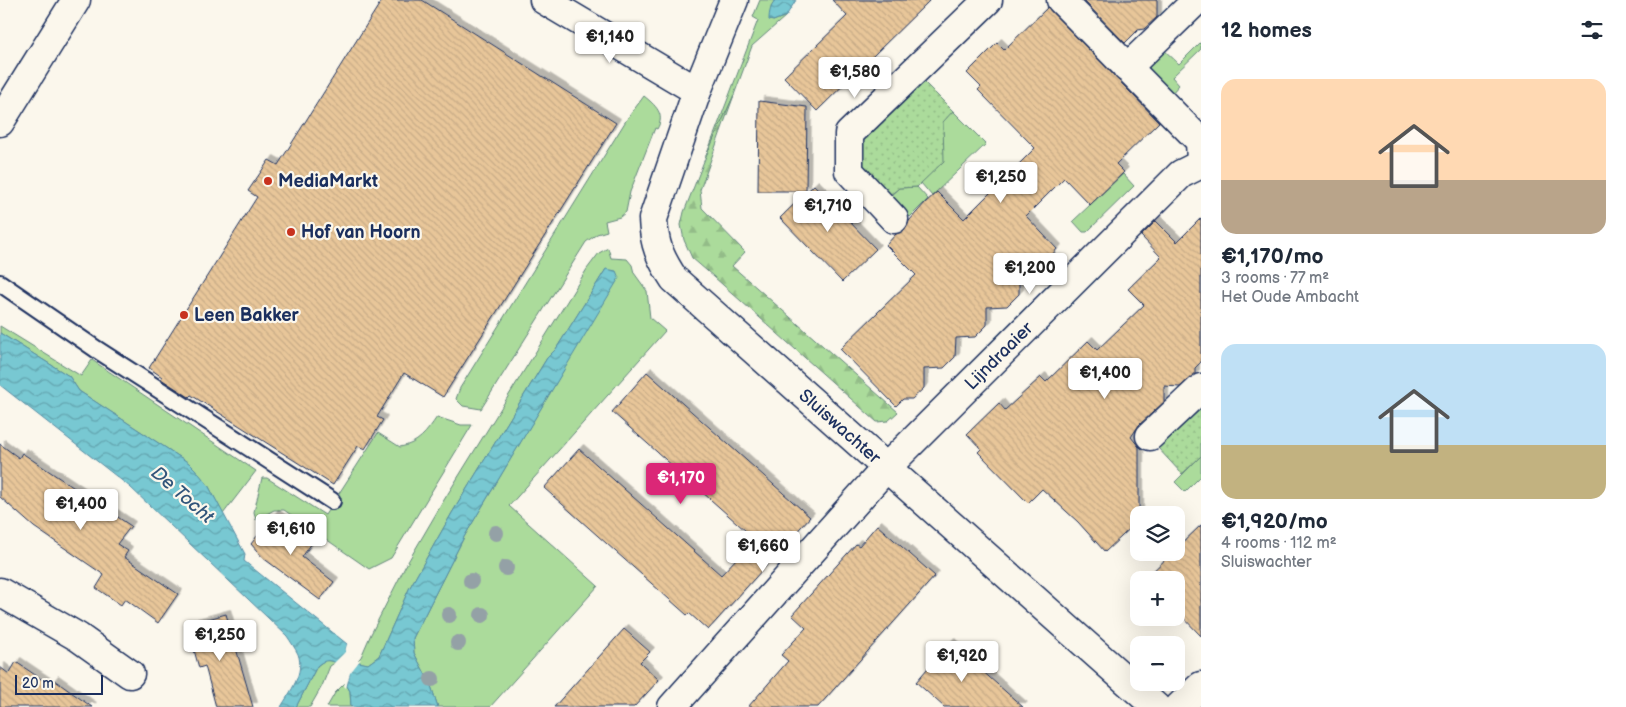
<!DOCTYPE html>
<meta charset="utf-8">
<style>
body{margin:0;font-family:"Balsamiq Sans",sans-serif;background:#f6f6f7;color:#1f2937;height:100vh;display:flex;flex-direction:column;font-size:19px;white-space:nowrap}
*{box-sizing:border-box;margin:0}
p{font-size:16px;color:#747a83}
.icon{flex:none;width:28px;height:28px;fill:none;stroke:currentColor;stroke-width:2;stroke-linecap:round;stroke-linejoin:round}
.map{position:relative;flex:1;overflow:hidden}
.details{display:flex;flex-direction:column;background:#fff;width:425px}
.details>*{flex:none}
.fabs{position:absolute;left:1130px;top:506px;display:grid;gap:10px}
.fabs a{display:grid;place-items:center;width:55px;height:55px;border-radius:10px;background:#fff;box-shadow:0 5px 20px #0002;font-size:25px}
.scale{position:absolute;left:15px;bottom:12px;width:88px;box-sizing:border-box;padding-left:5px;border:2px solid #1b2f5e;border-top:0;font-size:14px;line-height:18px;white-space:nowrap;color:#1b2f5e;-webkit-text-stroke:4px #fbf7ec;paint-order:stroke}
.price{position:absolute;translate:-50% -42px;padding:0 11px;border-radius:5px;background:#fff;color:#222;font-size:16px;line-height:32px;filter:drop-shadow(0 1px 2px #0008)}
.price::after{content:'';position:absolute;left:50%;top:30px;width:15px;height:11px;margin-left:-8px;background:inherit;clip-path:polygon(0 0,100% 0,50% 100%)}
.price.active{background:#db2777;color:#fff}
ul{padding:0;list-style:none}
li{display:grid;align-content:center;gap:10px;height:265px;padding:0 20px}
li span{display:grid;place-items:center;height:155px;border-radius:15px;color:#555}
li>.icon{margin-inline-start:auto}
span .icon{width:90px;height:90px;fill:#fffc;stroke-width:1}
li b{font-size:21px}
h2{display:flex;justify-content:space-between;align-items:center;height:60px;padding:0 20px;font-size:21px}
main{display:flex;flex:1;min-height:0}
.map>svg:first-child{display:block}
</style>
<main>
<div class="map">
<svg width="1201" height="707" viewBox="0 0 1201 707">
<defs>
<pattern id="forest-firs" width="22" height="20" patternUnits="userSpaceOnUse" patternTransform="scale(1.25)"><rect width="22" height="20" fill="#abdb9b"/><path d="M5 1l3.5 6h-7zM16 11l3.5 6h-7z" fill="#93bc88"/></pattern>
<pattern id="park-dots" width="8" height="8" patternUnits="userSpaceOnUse" patternTransform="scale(1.25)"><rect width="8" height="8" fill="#abdb9b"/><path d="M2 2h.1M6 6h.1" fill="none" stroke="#93bc88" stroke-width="1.8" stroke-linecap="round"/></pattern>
<pattern id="water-waves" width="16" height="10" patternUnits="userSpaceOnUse" patternTransform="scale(1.25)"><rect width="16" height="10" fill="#78c8d2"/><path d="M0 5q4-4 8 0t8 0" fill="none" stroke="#62a3ae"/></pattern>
<pattern id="building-back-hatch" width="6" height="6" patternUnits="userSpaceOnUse" patternTransform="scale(1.25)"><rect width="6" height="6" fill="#e8c699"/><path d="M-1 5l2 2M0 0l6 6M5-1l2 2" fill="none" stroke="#c6aa86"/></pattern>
<filter id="shadow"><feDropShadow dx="4.5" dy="-4.5" stdDeviation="0" flood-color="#0004"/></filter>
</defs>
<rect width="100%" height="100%" fill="#fbf7ec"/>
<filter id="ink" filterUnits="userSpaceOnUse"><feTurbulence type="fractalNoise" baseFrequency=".02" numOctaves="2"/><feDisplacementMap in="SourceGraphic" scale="10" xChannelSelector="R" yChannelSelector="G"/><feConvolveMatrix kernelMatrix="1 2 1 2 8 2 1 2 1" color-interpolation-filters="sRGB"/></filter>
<g filter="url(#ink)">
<!-- grass -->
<g fill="#abdb9b" stroke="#63857c">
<path d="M760,0H775L771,6L773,21L786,16L752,46L734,95L706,156L758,20L753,17Z"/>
<path d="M1201,42V49L1172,77L1179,85L1171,94L1149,71V61L1162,48L1179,64Z"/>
<path d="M644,96C655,105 666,114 657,129L655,128L630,192L626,212L620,217L605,221L607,231L597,234L586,242L481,409L463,406L456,399L460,388L627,119Z"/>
<path d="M953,111L986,144L932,196L921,183L942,121Z"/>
<path d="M1123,174L1134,186L1087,232H1083L1073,221Z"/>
<path d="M917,187L928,199L910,217L890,196L899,188Z"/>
<path d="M608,248L611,258L627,259L632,265L634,273L647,291L650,318L665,331L509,506L598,586L490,707H438L430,683L414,653L413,638L464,537L563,371L606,269L556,349L547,358L452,513L409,589L379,656L368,664L356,662L361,657L371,634L405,567L444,500L587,269L599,253Z"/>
<path d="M0,326L81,376L92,360L256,471L223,514L208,485L189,463L79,391L69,376L0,333Z"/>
<path d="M437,417L461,425H472L391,558L369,569L284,510H274L256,520L254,512L262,478H267L325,515L378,433L400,447C418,444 427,432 437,417Z"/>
<path d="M1201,456V476L1185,492L1175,482Z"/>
<path d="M325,660L336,662L330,666L322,686L310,707H296L317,666Z"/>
<path d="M348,680L347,686L350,691L351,707H327L335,693Z"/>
</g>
<!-- forest -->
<path fill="url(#forest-firs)" stroke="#63857c" d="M734,95L700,190L702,208L745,252L732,266L898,412L888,421L877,422L714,277L692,258L684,240L681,225L684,212L706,156Z"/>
<!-- park -->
<g fill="url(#park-dots)" stroke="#63857c">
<path d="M922,80L953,111L943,122L944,161L917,187L899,188L889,196L859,166L861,137Z"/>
<path d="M1201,403V456L1182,474L1157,447Z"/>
</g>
<!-- water -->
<g fill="url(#water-waves)" stroke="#538ba4">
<path d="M775,0H796L786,16L773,21L769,20C769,12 771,6 775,0Z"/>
<path d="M606,269L616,271L619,278L464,537L413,638L414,653L430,683L438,707H351L350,691L347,686L350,673C340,665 329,654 317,666L296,707H281C290,692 305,673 298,654C295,648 291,642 287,636L130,487L0,385V333L69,376L79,391L189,463L195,469L208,485L245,554L244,561L347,644L345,652L357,663L359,662L368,664L379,656L409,589L452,513L547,358L556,349Z"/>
</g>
<!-- pier -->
<path fill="#fbf7ec" d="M347,644L349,645L347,651L357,660L361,659L350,673L346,688L344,686L347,674L333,664L345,652Z"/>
<!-- building -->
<g fill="url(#building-back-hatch)" stroke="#1b2f5e" filter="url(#shadow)">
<path d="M382,0H422L616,123L443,397L404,373L377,417L383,420L365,449L358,446L333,485L191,395L189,397L161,379L162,377L149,368L257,197L248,191L269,160L278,165Z"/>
<path d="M832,0H930L817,111L784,77L847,16Z"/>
<path d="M1083,0H1157V17L1144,29L1138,30L1125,43Z"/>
<path d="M1048,7L1159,122L1116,164L1124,172L1090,205L1064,178L1026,216L1057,249L1051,256L1050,264L1039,275L1019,276V294L1007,306L987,307V325L975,337L956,338L955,357L944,368L924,369V388L912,399H903L896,406L840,349L916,275L886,245L896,234L905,230L909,221L925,203L937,192L964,219L1035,148L978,90L981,87L967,73L997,43L1004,50Z"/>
<path d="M759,101L807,107L806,191H758Z"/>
<path d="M814,185L876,249L842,282L780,218Z"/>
<path d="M1201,218V362L1195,368V374L1180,387L1164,386V402L1139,425L1131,437L1139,447V520L1105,552L1078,522L1042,489L1028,503L978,452L981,449L967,434L999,403L1005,410L1041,377L1046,382L1088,341L1097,350L1144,305L1128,289L1161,257L1141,236L1156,221L1177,242Z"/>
<path d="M647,372L810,517L708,630L689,613L687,615L544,488L579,449L721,575L755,539L612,412Z"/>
<path d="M0,444L19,458L22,453L131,526L117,544L128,551L124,557L178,594L158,623L125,599L121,605L96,588L104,575L34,527L0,497Z"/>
<path d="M274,514L312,543L302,557L334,582L320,600L263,558L251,544Z"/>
<path d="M877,525L935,576L818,707H748L788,661L781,655L806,628L792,615L856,544L859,546Z"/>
<path d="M1201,525V636L1176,610V580H1144L1173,552H1176V549Z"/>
<path d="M226,614L253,707H216L205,666L199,668L187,625Z"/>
<path d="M624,629L650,652L640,662L659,680L634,707H554Z"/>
<path d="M950,642L989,677L1023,707H944L916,682Z"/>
<path d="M16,662L50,685L54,680L92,707H0V667L9,674Z"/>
</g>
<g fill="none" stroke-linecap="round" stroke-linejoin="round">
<defs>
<path id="lane" d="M0,283L96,349L332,501"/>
<g id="street">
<path d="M1061,0L1200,141L1201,162"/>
<path d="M1127,68L1197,0"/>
<path d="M0,122L76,0"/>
<path d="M894,219L849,171V134L988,0"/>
<path d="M1150,436L1201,388"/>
<path d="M0,592L78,637L130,674"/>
<path id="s1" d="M672,707L886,468L1181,174L1201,164"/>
<path d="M1179,707L1201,686"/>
</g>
<g id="secondary">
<path d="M544,0L697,91"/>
<path id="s2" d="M734,0L697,91L653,219C654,244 660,258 674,279L1156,707"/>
</g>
</defs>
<!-- lane casing -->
<use href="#lane" stroke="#1b2f5e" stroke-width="20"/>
<!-- street casing -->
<use href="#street" stroke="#1b2f5e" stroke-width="31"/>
<!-- secondary casing -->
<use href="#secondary" stroke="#1b2f5e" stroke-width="31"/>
<!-- lane -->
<use href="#lane" stroke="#fbf7ec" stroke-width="16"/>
<!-- street -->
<use href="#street" stroke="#fbf7ec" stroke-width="28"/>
<!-- secondary -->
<use href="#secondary" stroke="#fbf7ec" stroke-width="28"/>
</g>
<!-- trees -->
<g fill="#94a1a6">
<circle cx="496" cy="533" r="8"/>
<circle cx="506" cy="568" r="8"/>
<circle cx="471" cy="581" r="8"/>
<circle cx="449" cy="615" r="8"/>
<circle cx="482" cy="615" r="8"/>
<circle cx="458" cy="643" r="8"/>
<circle cx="432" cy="679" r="8"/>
</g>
</g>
<!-- markers -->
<g fill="#c8321e" stroke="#fbf7ec" stroke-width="2">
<circle cx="268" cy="181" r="5"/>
<circle cx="291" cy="232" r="5"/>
<circle cx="184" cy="315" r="5"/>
</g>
<g text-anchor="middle" stroke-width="4.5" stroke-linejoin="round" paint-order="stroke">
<!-- poi labels -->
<g font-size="18" font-weight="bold" fill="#1b2f5e" stroke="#fbf7ec" text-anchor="start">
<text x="278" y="187">MediaMarkt</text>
<text x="301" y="238">Hof van Hoorn</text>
<text x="194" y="321">Leen Bakker</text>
</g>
<!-- street labels -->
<g font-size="18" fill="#1b2f5e" stroke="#fbf7ec">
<text dy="6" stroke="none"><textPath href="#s1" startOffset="480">Lijndraaier</textPath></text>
<text dy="6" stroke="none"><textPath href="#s2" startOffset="520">Sluiswachter</textPath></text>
</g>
<!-- water labels -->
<g font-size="19" font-style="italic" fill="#32557b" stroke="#fbf7ec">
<text transform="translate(183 494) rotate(41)" y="7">De Tocht</text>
</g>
</g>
</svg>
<div class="fabs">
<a><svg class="icon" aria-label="layers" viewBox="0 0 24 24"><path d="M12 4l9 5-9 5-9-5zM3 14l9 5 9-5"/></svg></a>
<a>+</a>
<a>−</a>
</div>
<div class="scale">20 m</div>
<b class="price" style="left:610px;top:64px">€1,140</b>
<b class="price" style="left:855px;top:99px">€1,580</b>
<b class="price" style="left:1001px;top:204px">€1,250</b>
<b class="price" style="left:828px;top:233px">€1,710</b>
<b class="price" style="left:1030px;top:295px">€1,200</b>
<b class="price" style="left:1105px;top:400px">€1,400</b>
<b class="price active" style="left:681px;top:505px">€1,170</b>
<b class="price" style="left:81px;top:531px">€1,400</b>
<b class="price" style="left:291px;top:556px">€1,610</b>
<b class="price" style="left:763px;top:573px">€1,660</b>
<b class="price" style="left:220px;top:662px">€1,250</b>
<b class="price" style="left:962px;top:683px">€1,920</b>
</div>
<section class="details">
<h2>12 homes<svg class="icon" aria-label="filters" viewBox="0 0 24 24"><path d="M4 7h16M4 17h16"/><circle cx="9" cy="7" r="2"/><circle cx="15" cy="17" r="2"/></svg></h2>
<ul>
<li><span style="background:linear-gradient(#ffd9b3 65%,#b9a48a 0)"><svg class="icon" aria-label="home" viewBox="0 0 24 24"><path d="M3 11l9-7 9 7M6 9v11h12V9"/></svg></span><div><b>€1,170/mo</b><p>3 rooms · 77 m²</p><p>Het Oude Ambacht</p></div></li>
<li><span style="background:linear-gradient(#bfe0f5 65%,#c2b280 0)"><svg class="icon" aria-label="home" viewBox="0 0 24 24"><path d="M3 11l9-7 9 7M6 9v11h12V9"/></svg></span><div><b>€1,920/mo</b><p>4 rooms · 112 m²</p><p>Sluiswachter</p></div></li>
</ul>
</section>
</main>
